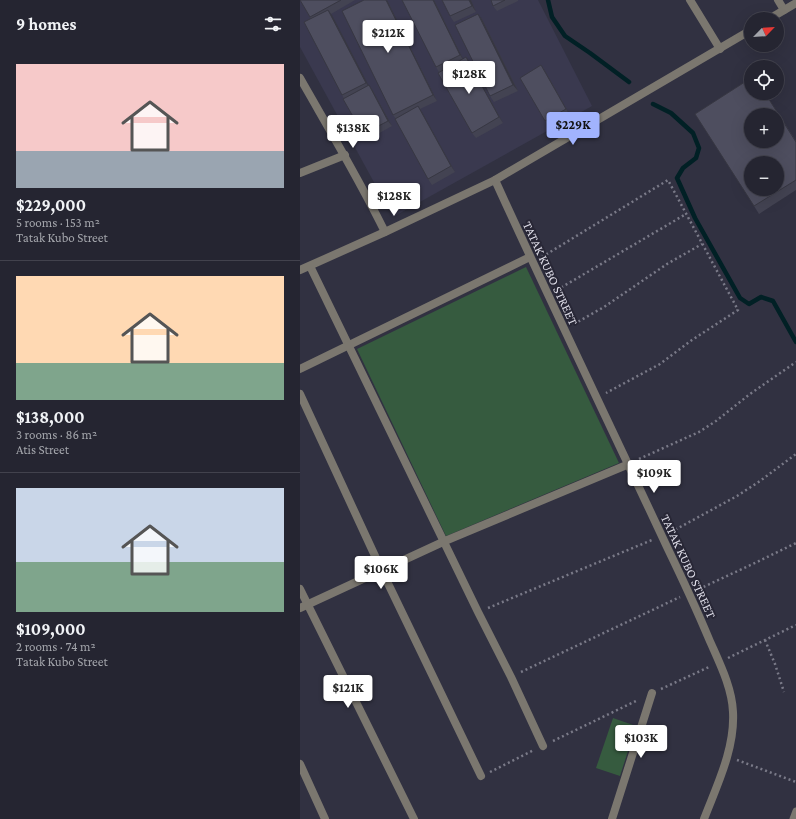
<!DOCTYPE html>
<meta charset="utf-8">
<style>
body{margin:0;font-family:"Crimson Pro",serif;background:#31313d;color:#f1f3f6;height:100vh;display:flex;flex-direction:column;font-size:15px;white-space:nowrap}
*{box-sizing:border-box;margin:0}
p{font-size:13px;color:#a3a5ab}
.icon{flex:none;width:22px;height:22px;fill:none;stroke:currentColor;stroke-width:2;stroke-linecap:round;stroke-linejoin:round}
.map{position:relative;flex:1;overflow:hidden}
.sheet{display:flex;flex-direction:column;background:#252531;width:300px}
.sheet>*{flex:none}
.needle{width:26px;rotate:65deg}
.tools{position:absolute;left:444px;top:12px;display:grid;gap:8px}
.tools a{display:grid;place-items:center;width:40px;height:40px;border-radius:50%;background:#252531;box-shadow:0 4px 16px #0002,0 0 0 1px #42424d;font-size:20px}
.price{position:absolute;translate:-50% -34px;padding:0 9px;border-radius:4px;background:#fff;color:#222;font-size:13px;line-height:26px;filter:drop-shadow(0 1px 2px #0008)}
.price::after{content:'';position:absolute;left:50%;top:24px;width:12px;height:9px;margin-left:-6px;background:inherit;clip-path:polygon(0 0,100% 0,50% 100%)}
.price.on{background:#a1b3fd;color:#111}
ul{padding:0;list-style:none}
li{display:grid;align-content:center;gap:8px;height:212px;padding:0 16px}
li+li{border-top:1px solid #42424d}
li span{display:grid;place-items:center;height:124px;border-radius:0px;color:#555}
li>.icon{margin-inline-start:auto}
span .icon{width:72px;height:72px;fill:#fffc;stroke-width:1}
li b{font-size:17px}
h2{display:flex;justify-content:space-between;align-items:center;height:48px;padding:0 16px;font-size:17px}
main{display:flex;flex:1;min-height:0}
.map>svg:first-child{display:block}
</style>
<main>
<section class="sheet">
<h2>9 homes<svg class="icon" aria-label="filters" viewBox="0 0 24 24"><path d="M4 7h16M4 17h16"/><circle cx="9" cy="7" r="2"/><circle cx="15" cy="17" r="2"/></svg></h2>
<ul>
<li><span style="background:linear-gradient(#f6c9c9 70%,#9aa5b1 0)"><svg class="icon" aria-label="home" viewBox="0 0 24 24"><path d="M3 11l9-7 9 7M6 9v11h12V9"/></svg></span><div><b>$229,000</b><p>5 rooms · 153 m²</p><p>Tatak Kubo Street</p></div></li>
<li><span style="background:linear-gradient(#ffd9b3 70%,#7fa58c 0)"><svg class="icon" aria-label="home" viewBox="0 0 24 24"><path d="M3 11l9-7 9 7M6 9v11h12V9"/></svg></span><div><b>$138,000</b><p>3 rooms · 86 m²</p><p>Atis Street</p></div></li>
<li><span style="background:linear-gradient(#c9d6e8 60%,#7fa58c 0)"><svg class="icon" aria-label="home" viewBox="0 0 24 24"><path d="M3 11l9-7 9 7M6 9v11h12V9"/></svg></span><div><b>$109,000</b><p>2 rooms · 74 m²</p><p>Tatak Kubo Street</p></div></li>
</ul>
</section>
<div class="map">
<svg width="496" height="819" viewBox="0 0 496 819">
<rect width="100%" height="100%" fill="#313141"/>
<!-- built -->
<path fill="#3a394f" d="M0,0H238L292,106L93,217L0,47Z"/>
<!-- green -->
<g fill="#365b3f">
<path d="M226,267L319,463L146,536L57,349Z"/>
<path d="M313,718L336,726L320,776L296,768Z"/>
</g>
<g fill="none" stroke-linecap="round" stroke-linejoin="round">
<!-- stream -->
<g stroke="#012025" stroke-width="4.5">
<path d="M248,0L252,17L265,36L290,53L329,82"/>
<path d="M353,104L371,113L393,133L399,148L396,158L383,168L377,178L395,218L440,298L449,304L461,297L473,301L496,342"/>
</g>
<!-- path -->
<g stroke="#7a7a88" stroke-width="2.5" stroke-dasharray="2 3" stroke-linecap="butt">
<path d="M242,257L368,180L438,310L392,340L360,364L306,393"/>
<path d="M257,290L386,214"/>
<path d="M274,324L304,307L367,264L402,244"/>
<path d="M339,459L399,432L416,421L450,394L496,362"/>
<path d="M371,532L437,496L460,481L496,454"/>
<path d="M399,589L457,562L496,543"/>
<path d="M188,608L352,540"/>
<path d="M465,640L475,664L484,692"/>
<path d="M428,658L496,625"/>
<path d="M221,672L380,597"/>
<path d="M361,689L409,667"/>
<path d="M253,741L338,700"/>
<path d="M437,760L496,782"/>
<path d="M190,772L234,750"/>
</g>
<!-- service -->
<path stroke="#7b776f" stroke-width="7" d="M493,819L496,811"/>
<!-- minor -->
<g stroke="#7b776f" stroke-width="8">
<path d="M390,0L420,49"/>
<path d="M478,0L484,10"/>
<path d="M0,78C29,129 59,179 85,232"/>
<path d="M0,173L45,155"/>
<path d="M10,266L178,612L211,677L243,746"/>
<path d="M0,270L85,232L195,180"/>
<path d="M0,369L230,257"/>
<path d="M0,394L82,571L181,776"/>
<path d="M0,589L114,819"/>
<path d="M0,608L145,541L329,464"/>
<path d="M0,764L25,819"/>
<path d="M312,819L352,693"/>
</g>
<!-- tertiary -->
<g stroke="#7b776f" stroke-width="8">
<path d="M469,19L496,3"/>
<path d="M404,819C417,785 435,749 433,712C432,687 419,662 409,639C396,608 382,578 367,547C310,425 251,303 195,180L451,30"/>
</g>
</g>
<!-- wall -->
<g fill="#434352">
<path d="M0,0H55L31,14L68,85H69L73,91L92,126L67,140L63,134L42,95L11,19Z"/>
<path d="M64,0H87L137,101L120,109L155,172L132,185L128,179L96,119L93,115Z"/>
<path d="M102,0H134L163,59L166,57L170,63L203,123L176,138L172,133L139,72L136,67Z"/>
<path d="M142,0H171L176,12L154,22L150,16Z"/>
<path d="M191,0H218V1L197,11L193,6Z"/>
<path d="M178,14L182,19L218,91L194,102L190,96Z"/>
<path d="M241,65L245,71L270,115L249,127L245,121Z"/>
<path d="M451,93H465L496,141V190L459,214L454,206Z"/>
</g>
<!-- shaded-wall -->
<g fill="#373742">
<path d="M86,0H87L137,101L133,95Z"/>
<path d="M133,0H134L164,61L160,55Z"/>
<path d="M169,0H171L176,12L172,6Z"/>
<path d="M28,10L32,15L70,88L66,83Z"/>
<path d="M178,14L182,19L218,91L213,85Z"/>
<path d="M166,57L170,63L203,123L199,117Z"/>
<path d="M241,65L245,71L270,115L266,109Z"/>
<path d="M69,85L73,91L92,126L88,121Z"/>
<path d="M118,106L122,112L155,172L151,166Z"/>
</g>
<!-- building -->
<g fill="#4e4e5f" stroke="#373742" fill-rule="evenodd">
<path d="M0,0H41L10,17Z"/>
<path d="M64,0H86L133,95L93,115L42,11Z"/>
<path d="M102,0H133L160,55L136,67Z"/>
<path d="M142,0H169L172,6L150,16Z"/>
<path d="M191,0H205L193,6Z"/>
<path d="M28,10L66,83L42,95L4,22Z"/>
<path d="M178,14L213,85L190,96L155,25Z"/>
<path d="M166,57L199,117L172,133L138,73Z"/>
<path d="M241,65L266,109L245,121L220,78Z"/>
<path d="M451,78V93H465L496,142V180L454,206L395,114ZM451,115H477V141H451ZM451,163H477V189H451Z"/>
<path d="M69,85L88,121L63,134L43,99Z"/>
<path d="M118,106L151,166L128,179L95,119Z"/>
</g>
<g text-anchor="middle" stroke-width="4" stroke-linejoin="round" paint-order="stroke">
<!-- street labels -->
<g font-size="13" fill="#dddce7" stroke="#282736">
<text transform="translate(251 273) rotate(65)" y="5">TATAK KUBO STREET</text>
<text transform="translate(389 566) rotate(65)" y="5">TATAK KUBO STREET</text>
</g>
</g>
</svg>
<div class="tools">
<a><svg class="needle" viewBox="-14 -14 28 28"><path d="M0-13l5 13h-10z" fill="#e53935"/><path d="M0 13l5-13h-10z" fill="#a3a5ab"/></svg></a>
<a><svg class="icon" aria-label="locate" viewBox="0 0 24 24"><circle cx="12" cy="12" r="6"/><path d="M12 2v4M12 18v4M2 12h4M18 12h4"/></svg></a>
<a>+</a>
<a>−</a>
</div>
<b class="price" style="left:88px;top:54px">$212K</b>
<b class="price" style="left:169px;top:95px">$128K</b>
<b class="price on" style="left:273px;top:146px">$229K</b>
<b class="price" style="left:53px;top:149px">$138K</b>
<b class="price" style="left:94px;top:217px">$128K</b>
<b class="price" style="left:354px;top:494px">$109K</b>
<b class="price" style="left:81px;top:590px">$106K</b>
<b class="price" style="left:48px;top:709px">$121K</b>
<b class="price" style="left:341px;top:759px">$103K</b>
</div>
</main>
